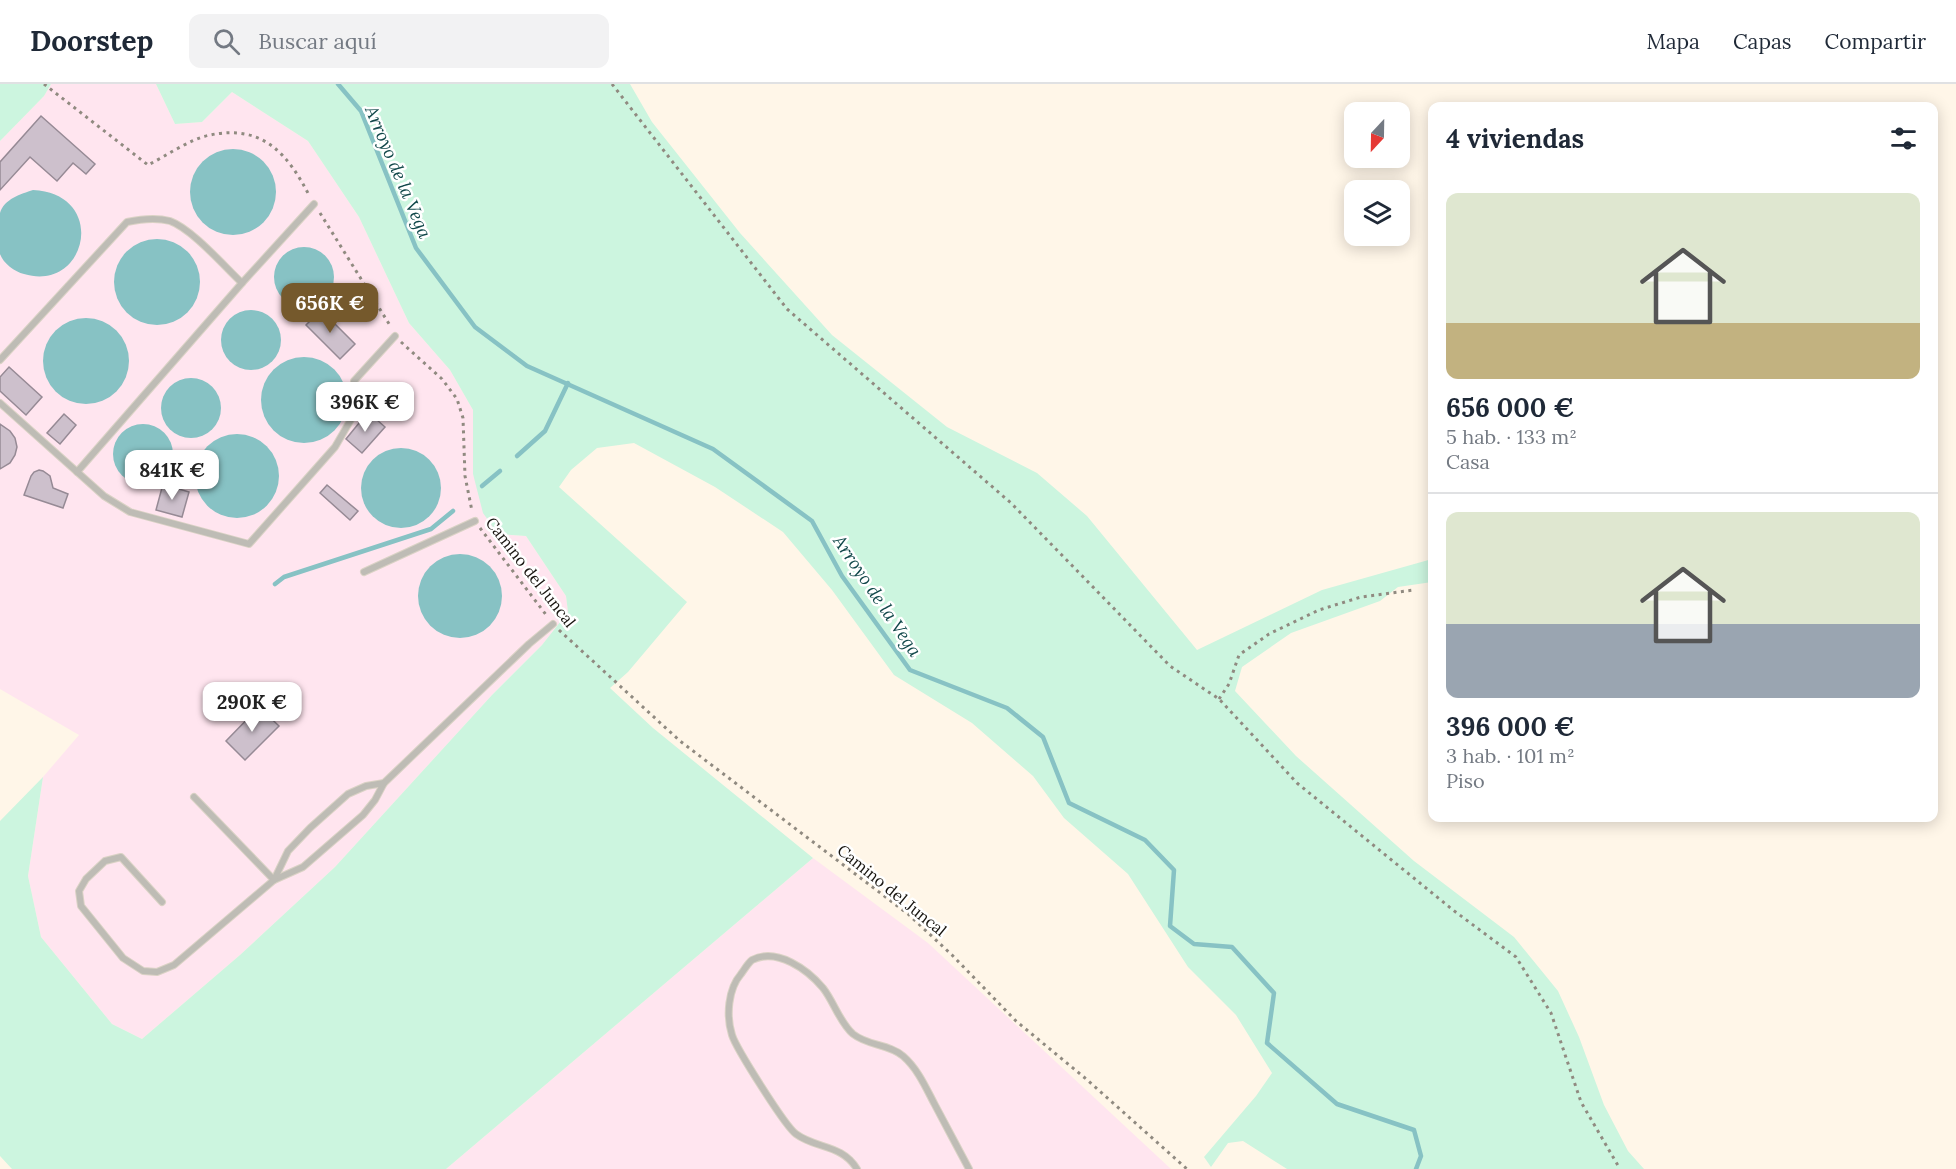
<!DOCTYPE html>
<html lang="es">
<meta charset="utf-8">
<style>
body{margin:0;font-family:Lora,serif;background:#f2f2f3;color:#1f2937;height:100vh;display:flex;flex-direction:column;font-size:22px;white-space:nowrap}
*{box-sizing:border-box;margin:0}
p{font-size:20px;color:#747a83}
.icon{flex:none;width:33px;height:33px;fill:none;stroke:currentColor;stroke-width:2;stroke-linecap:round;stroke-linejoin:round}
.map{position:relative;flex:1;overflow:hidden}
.details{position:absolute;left:1428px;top:18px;width:510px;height:720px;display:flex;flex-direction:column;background:#fff;border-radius:12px;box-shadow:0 3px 15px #0003}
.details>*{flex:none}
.needle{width:39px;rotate:202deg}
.buttons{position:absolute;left:1344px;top:18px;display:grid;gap:12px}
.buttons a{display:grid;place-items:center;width:66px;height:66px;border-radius:12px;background:#fff;box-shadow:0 3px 15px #0003;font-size:30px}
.price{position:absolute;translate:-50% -51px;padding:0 14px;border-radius:12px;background:#fff;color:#222;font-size:20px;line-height:39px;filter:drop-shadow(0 2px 3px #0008)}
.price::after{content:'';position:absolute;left:50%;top:36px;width:18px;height:14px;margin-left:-9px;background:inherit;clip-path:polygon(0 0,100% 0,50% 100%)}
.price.on{background:#75592c;color:#fff}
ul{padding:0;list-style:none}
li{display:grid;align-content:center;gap:12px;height:318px;padding:0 18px}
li+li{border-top:2px solid #e0e1e3}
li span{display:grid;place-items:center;height:186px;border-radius:12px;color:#555}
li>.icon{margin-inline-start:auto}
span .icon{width:108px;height:108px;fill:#fffc;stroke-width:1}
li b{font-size:26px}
h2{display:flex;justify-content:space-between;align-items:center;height:72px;padding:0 18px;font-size:26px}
header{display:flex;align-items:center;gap:36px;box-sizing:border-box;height:84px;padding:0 30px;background:#fff;border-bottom:2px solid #e0e1e3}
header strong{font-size:28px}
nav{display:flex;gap:33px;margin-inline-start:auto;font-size:21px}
.search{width:420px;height:54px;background:#f2f2f3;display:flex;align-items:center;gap:15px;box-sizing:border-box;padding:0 21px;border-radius:12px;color:#747a83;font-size:22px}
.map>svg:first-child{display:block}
</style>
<header>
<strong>Doorstep</strong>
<div class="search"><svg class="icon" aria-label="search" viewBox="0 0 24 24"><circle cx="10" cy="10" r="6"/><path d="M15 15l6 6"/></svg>Buscar aquí</div>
<nav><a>Mapa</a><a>Capas</a><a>Compartir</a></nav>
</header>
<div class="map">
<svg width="1956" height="1085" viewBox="0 0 1956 1085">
<rect width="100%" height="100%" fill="#fff6e8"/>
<!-- industrial -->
<g fill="#ffe5ef">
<path d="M51,0H156L175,40L202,38L232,8L308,57L359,133L409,239L450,286L473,326V390L498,450L526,452L566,512L568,528L542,561L492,611L335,783L240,871L142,955L112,940L41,853L28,792L43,693L79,651L0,605V57L44,12Z"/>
<path d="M813,774L928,859L1171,1085H446Z"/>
</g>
<!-- green -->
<g fill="#ccf5df">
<path d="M0,0H51L44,12L0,57Z"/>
<path d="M156,0H630L652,38L740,149L832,251L947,343L1037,389L1087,432L1197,566L1322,506L1432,475V498L1398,503L1380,517L1291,549L1242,583L1235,607L1296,672L1414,777L1514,853L1558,907L1579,953L1604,1021L1628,1067L1644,1085H1287L1243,1057L1228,1059L1211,1083L1204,1073L1256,1012L1272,989L1236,931L1188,883L1128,790L1064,734L1033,692L972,639L894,591L832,506L783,448L715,403L634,359L597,364L571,386L559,403L687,518L628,588L610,604L653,644L813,774L446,1085H12L0,1072V737L43,693L28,792L41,853L112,940L142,955L240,871L335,783L492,611L542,561L568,528L566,512L526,452L498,450L483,429L473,390V326L450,286L409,239L359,133L308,57L232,8L202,38L175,40Z"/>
</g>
<!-- water -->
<g fill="#87c2c4">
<circle cx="233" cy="108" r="43"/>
<path d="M33,106C109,110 87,209 24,190C15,188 3,179 0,170C0,165 0,157 0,152C0,145 0,135 0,129C4,115 21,110 33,106Z"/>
<circle cx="157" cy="198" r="43"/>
<circle cx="304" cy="193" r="30"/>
<circle cx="251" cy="256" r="30"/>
<circle cx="86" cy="277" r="43"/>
<circle cx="304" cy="316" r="43"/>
<circle cx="191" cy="324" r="30"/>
<circle cx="143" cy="370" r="30"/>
<circle cx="237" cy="392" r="42"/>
<circle cx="401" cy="404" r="40"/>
<circle cx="460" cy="512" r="42"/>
</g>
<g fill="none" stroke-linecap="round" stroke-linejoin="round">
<!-- stream -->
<g stroke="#87c2c4" stroke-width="4.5">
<path d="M338,0L361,27L416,164L475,243L527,282L713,365L812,437L842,492L910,586L1007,624L1043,653L1069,719L1145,756L1174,786L1170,842L1194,860L1232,863L1274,909L1267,959L1337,1020L1414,1046L1421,1072L1416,1085"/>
<path d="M517,372L545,347L568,299"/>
<path d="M482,402L500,387"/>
<path d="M275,500L284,493L431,445L453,427"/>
</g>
</g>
<!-- building -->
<g fill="#cdc0cc" stroke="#968a95" stroke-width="1.5">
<path d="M41,32L95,80L86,90L73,79L57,97L30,73L0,106V78Z"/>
<path d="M321,226L355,260L340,275L306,241Z"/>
<path d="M9,283L42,313L26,331L0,307V293Z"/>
<path d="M368,328L385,343L362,369L346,355Z"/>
<path d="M64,330L76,341L60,360L47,349Z"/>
<path d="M0,340L10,347L15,354L17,363L15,371L10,379L0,385Z"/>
<path d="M39,386L43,387L50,392L53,404L68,410L63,424L24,411L31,392L34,388Z"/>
<path d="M163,400L189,408L182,433L156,426Z"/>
<path d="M327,401L358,427L350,436L320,409Z"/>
<path d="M259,623L279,642L245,676L226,657Z"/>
</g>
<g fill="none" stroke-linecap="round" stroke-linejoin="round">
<defs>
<g id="service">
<path d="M0,276L127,138C141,135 155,133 170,137C192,145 224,182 242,199L314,120"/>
<path d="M0,319L104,412L130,428L249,460L335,363L353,332L354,297L395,252"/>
<path d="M77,388L242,199"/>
<path d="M364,488L475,437"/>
<path d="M194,713L274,796L303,783L363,731L375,716L384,699"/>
<path d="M162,818L121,773L105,777L86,795L79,807L81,822L123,874L143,887L157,888L174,881L274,796L288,767L310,744L348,710L366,702L384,699L529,560L553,540"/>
<path d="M857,1085C842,1060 816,1065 796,1050C785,1042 736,964 732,951C726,932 728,905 741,890C744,886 748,879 752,876C777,863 808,886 823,904C834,918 840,939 853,950C868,962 889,960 903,972C918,985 926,1004 935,1021C946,1042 958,1064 969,1085"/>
</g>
</defs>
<!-- service casing -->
<use href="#service" stroke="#dad2c5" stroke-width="8"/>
<!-- path -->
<g stroke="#908a80" stroke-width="3" stroke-dasharray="3 4.5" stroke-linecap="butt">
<path d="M44,0L148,81C166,72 190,55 210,51C263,40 288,70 310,113"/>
<path d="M612,0L787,225L1011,419L1170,582L1219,615L1297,699L1453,826L1516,873L1551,929L1581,1018L1620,1085"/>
<path d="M320,129L391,243"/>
<path d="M401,258L442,295L457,315L463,334L465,392L472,427"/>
<path d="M480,444L547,532"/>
<path d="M559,546L680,657L908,830L952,871L1016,937L1085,994L1187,1085"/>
<path d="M1219,615L1229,600L1239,571L1269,550L1319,526L1361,513L1414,506"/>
</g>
<!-- service -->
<use href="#service" stroke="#bebcb5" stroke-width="6"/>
</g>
<g text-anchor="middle" stroke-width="5" stroke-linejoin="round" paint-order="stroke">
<!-- street labels -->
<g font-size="16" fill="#17140f" stroke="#fff">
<text transform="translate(531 488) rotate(52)" y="6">Camino del Juncal</text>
<text transform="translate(892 806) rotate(39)" y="6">Camino del Juncal</text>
</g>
<!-- water labels -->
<g font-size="18" font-style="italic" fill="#104749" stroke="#fff">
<text transform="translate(398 88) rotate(67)" y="6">Arroyo de la Vega</text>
<text transform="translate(877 512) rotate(56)" y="6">Arroyo de la Vega</text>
</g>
</g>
</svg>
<div class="buttons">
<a><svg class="needle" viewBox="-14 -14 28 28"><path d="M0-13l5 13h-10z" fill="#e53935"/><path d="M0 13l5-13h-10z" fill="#747a83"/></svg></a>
<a><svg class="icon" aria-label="layers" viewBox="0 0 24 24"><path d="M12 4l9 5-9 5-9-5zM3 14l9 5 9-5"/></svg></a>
</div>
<b class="price on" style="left:330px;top:250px">656K €</b>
<b class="price" style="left:365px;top:349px">396K €</b>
<b class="price" style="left:172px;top:417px">841K €</b>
<b class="price" style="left:252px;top:649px">290K €</b>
<section class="details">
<h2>4 viviendas<svg class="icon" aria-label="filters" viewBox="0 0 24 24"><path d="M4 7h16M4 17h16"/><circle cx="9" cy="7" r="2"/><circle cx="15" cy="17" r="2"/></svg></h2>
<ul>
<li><span style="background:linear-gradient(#dfe7d0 70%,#c2b280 0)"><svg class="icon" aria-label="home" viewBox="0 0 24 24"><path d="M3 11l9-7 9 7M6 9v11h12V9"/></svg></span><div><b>656 000 €</b><p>5 hab. · 133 m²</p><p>Casa</p></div></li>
<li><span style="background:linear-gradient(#dfe7d0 60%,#9aa5b1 0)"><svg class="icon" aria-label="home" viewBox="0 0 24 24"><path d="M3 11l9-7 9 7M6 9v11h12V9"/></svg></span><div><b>396 000 €</b><p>3 hab. · 101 m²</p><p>Piso</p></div></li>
</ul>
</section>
</div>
